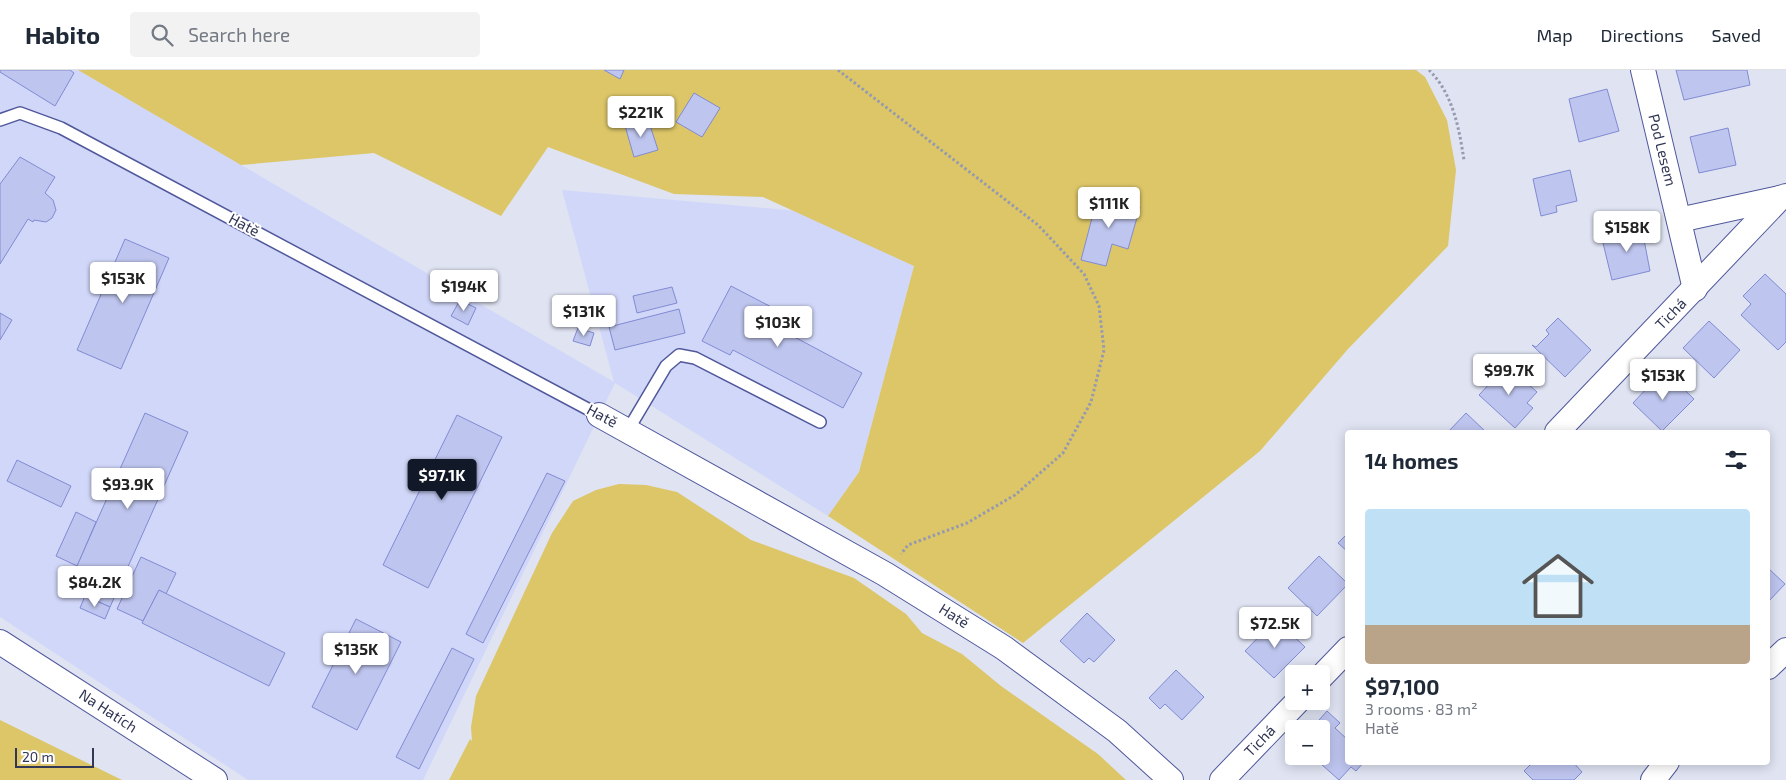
<!DOCTYPE html>
<meta charset="utf-8">
<style>
body{margin:0;font-family:"Exo 2",sans-serif;background:#f2f2f3;color:#1f2937;height:100vh;display:flex;flex-direction:column;font-size:19px;white-space:nowrap}
*{box-sizing:border-box;margin:0}
p{font-size:16px;color:#747a83}
.icon{flex:none;width:28px;height:28px;fill:none;stroke:currentColor;stroke-width:2;stroke-linecap:round;stroke-linejoin:round}
.map{position:relative;flex:1;overflow:hidden}
.panel{position:absolute;left:1345px;top:360px;width:425px;height:335px;display:flex;flex-direction:column;background:#fff;border-radius:5px;box-shadow:0 2px 12px #0003}
.panel>*{flex:none}
.fabs{position:absolute;left:1285px;top:595px;display:grid;gap:10px}
.fabs a{display:grid;place-items:center;width:45px;height:45px;border-radius:5px;background:#fff;box-shadow:0 2px 12px #0003;font-size:25px}
.scale{position:absolute;left:15px;bottom:12px;width:79px;box-sizing:border-box;padding-left:5px;border:2px solid #323755;border-top:0;font-size:14px;line-height:18px;white-space:nowrap;color:#323755;-webkit-text-stroke:4px #fff;paint-order:stroke}
.price{position:absolute;translate:-50% -42px;padding:0 11px;border-radius:5px;background:#fff;color:#222;font-size:16px;line-height:32px;filter:drop-shadow(0 1px 2px #0008)}
.price::after{content:'';position:absolute;left:50%;top:30px;width:15px;height:11px;margin-left:-8px;background:inherit;clip-path:polygon(0 0,100% 0,50% 100%)}
.price.on{background:#111827;color:#fff}
ul{padding:0;list-style:none}
li{display:grid;align-content:center;gap:10px;height:265px;padding:0 20px}
li+li{border-top:1px solid #e0e1e3}
li span{display:grid;place-items:center;height:155px;border-radius:5px;color:#555}
li>.icon{margin-inline-start:auto}
span .icon{width:90px;height:90px;fill:#fffc;stroke-width:1}
li b{font-size:21px}
h2{display:flex;justify-content:space-between;align-items:center;height:60px;padding:0 20px;font-size:21px}
header{display:flex;align-items:center;gap:30px;box-sizing:border-box;height:70px;padding:0 25px;background:#fff;border-bottom:1px solid #e0e1e3}
header strong{font-size:24px}
nav{display:flex;gap:28px;margin-inline-start:auto;font-size:18px}
.search{width:350px;height:45px;background:#f2f2f3;display:flex;align-items:center;gap:12px;box-sizing:border-box;padding:0 18px;border-radius:5px;color:#747a83;font-size:19px}
.map>svg:first-child{display:block}
</style>
<header>
<strong>Habito</strong>
<div class="search"><svg class="icon" aria-label="search" viewBox="0 0 24 24"><circle cx="10" cy="10" r="6"/><path d="M15 15l6 6"/></svg>Search here</div>
<nav><a>Map</a><a>Directions</a><a>Saved</a></nav>
</header>
<div class="map">
<svg width="1786" height="710" viewBox="0 0 1786 710">
<rect width="100%" height="100%" fill="#dfe3f2"/>
<!-- built -->
<path fill="#d1d7f9" d="M0,0H78L614,312L562,120L797,141L914,196L859,402L828,446L615,313L423,710H248L0,547Z"/>
<!-- green -->
<g fill="#dcc668">
<path d="M78,0H1416L1425,7L1447,50L1456,100L1448,176L1348,279L1260,381L1023,573L828,446L859,402L914,196L763,127L674,124L548,77L501,146L374,83L241,95Z"/>
<path d="M619,414L646,415L677,422L751,470L854,508L906,544L922,563L962,584L1001,616L1098,684L1126,710H449L470,669L472,671L471,657L476,626L552,463L573,431L596,420Z"/>
<path d="M0,650L122,710H0Z"/>
</g>
<!-- building -->
<g fill="#bec5ee" stroke="#818bd3">
<path d="M0,0H70L74,3L55,36L0,2Z"/>
<path d="M604,0H624L620,9Z"/>
<path d="M1676,0H1747L1750,15L1684,30Z"/>
<path d="M1607,19L1619,61L1579,72L1569,29Z"/>
<path d="M694,23L720,38L702,67L676,52Z"/>
<path d="M648,49L658,80L634,87L625,56Z"/>
<path d="M1728,58L1736,95L1699,103L1690,67Z"/>
<path d="M20,87L55,107L45,123L53,130L56,140L52,148L46,152L34,150L33,152L28,149L0,194V114Z"/>
<path d="M1570,100L1577,131L1556,136L1557,142L1541,146L1533,109Z"/>
<path d="M1098,125L1140,137L1128,179L1112,174L1106,196L1081,190Z"/>
<path d="M1641,154L1650,201L1612,210L1603,173L1618,169L1616,160Z"/>
<path d="M125,169L169,188L121,299L77,280Z"/>
<path d="M1765,204L1786,224V272L1778,280L1741,245L1751,234L1743,226Z"/>
<path d="M731,216L779,241L772,255L862,303L843,338L733,280L730,285L702,271Z"/>
<path d="M672,217L677,233L637,243L633,226Z"/>
<path d="M460,230L476,238L468,255L451,246Z"/>
<path d="M679,239L685,263L615,280L609,257Z"/>
<path d="M0,243L12,250L0,270Z"/>
<path d="M1558,248L1591,280L1565,307L1532,275L1536,277L1549,264L1546,260Z"/>
<path d="M1709,251L1740,280L1714,308L1683,278Z"/>
<path d="M578,258L594,263L590,276L573,271Z"/>
<path d="M1507,295L1537,322L1527,333L1533,338L1515,358L1479,325Z"/>
<path d="M1664,300L1694,329L1662,361L1633,333Z"/>
<path d="M145,343L188,362L110,537L67,518Z"/>
<path d="M1466,343L1486,362H1448Z"/>
<path d="M457,345L502,367L428,518L383,495Z"/>
<path d="M17,390L71,416L61,437L7,411Z"/>
<path d="M547,403L565,411L483,573L466,564Z"/>
<path d="M76,442L96,452L77,496L56,486Z"/>
<path d="M1348,463V482L1338,473Z"/>
<path d="M1319,486L1348,514L1317,546L1288,518Z"/>
<path d="M141,487L176,503L166,524L159,520L143,551L117,539Z"/>
<path d="M1768,498L1785,514L1768,532Z"/>
<path d="M159,520L285,583L269,616L142,553Z"/>
<path d="M85,526L110,537L105,549L80,538Z"/>
<path d="M1087,543L1115,570L1094,592L1089,588L1084,593L1060,571Z"/>
<path d="M356,549L401,572L357,660L312,637Z"/>
<path d="M1276,549L1305,577L1274,608L1245,581Z"/>
<path d="M452,578L474,589L419,699L396,687Z"/>
<path d="M1176,600L1204,627L1182,650L1165,634L1160,639L1149,628Z"/>
<path d="M1327,641L1340,653L1335,658L1348,670V692H1364L1356,701L1351,697L1339,710L1312,686H1321V659H1311Z"/>
<path d="M1533,692H1573L1582,702L1574,710H1533L1524,701Z"/>
</g>
<g fill="none" stroke-linecap="round" stroke-linejoin="round">
<defs>
<g id="service">
<path d="M0,50L20,43L61,58L599,345"/>
<path d="M628,360L666,296L679,285L695,288L820,352"/>
</g>
<g id="minor">
<path d="M1643,0L1695,219"/>
<path d="M1679,150L1780,128"/>
<path d="M599,345L885,504L1004,578L1117,661L1171,710"/>
<path d="M1557,362L1780,128L1786,126"/>
<path d="M0,572L215,710"/>
<path d="M1768,597L1786,580"/>
<path d="M1321,607L1348,579"/>
<path d="M1222,710L1298,631"/>
<path d="M1653,710L1667,692"/>
</g>
</defs>
<!-- service casing -->
<use href="#service" stroke="#50589b" stroke-width="14"/>
<!-- minor casing -->
<use href="#minor" stroke="#50589b" stroke-width="26"/>
<!-- path -->
<g stroke="#969aaf" stroke-width="3" stroke-dasharray="2.5 2.5" stroke-linecap="butt">
<path d="M838,0L1038,155L1084,204L1099,236L1104,280L1091,332L1063,383L1015,425L967,453L908,475L901,484"/>
<path d="M1429,0C1453,24 1459,58 1464,90"/>
</g>
<!-- service -->
<use href="#service" stroke="#fff" stroke-width="11"/>
<!-- minor -->
<use href="#minor" stroke="#fff" stroke-width="24"/>
</g>
<g text-anchor="middle" stroke-width="4" stroke-linejoin="round" paint-order="stroke">
<!-- street labels -->
<g font-size="15" fill="#323755" stroke="#fff">
<text transform="translate(1662 80) rotate(76)" y="5">Pod Lesem</text>
<text transform="translate(244 155) rotate(28)" y="5">Hatě</text>
<text transform="translate(1671 244) rotate(-46)" y="5">Tichá</text>
<text transform="translate(602 346) rotate(28)" y="5">Hatě</text>
<text transform="translate(954 546) rotate(32)" y="5">Hatě</text>
<text transform="translate(108 641) rotate(33)" y="5">Na Hatích</text>
<text transform="translate(1260 671) rotate(-46)" y="5">Tichá</text>
</g>
</g>
</svg>
<div class="fabs">
<a>+</a>
<a>−</a>
</div>
<div class="scale">20 m</div>
<b class="price" style="left:641px;top:68px">$221K</b>
<b class="price" style="left:1109px;top:159px">$111K</b>
<b class="price" style="left:1627px;top:183px">$158K</b>
<b class="price" style="left:123px;top:234px">$153K</b>
<b class="price" style="left:464px;top:242px">$194K</b>
<b class="price" style="left:584px;top:267px">$131K</b>
<b class="price" style="left:778px;top:278px">$103K</b>
<b class="price" style="left:1509px;top:326px">$99.7K</b>
<b class="price" style="left:1663px;top:331px">$153K</b>
<b class="price on" style="left:442px;top:431px">$97.1K</b>
<b class="price" style="left:128px;top:440px">$93.9K</b>
<b class="price" style="left:95px;top:538px">$84.2K</b>
<b class="price" style="left:1275px;top:579px">$72.5K</b>
<b class="price" style="left:356px;top:605px">$135K</b>
<section class="panel">
<h2>14 homes<svg class="icon" aria-label="filters" viewBox="0 0 24 24"><path d="M4 7h16M4 17h16"/><circle cx="9" cy="7" r="2"/><circle cx="15" cy="17" r="2"/></svg></h2>
<ul>
<li><span style="background:linear-gradient(#bfe0f5 75%,#b9a48a 0)"><svg class="icon" aria-label="home" viewBox="0 0 24 24"><path d="M3 11l9-7 9 7M6 9v11h12V9"/></svg></span><div><b>$97,100</b><p>3 rooms · 83 m²</p><p>Hatě</p></div></li>
</ul>
</section>
</div>
